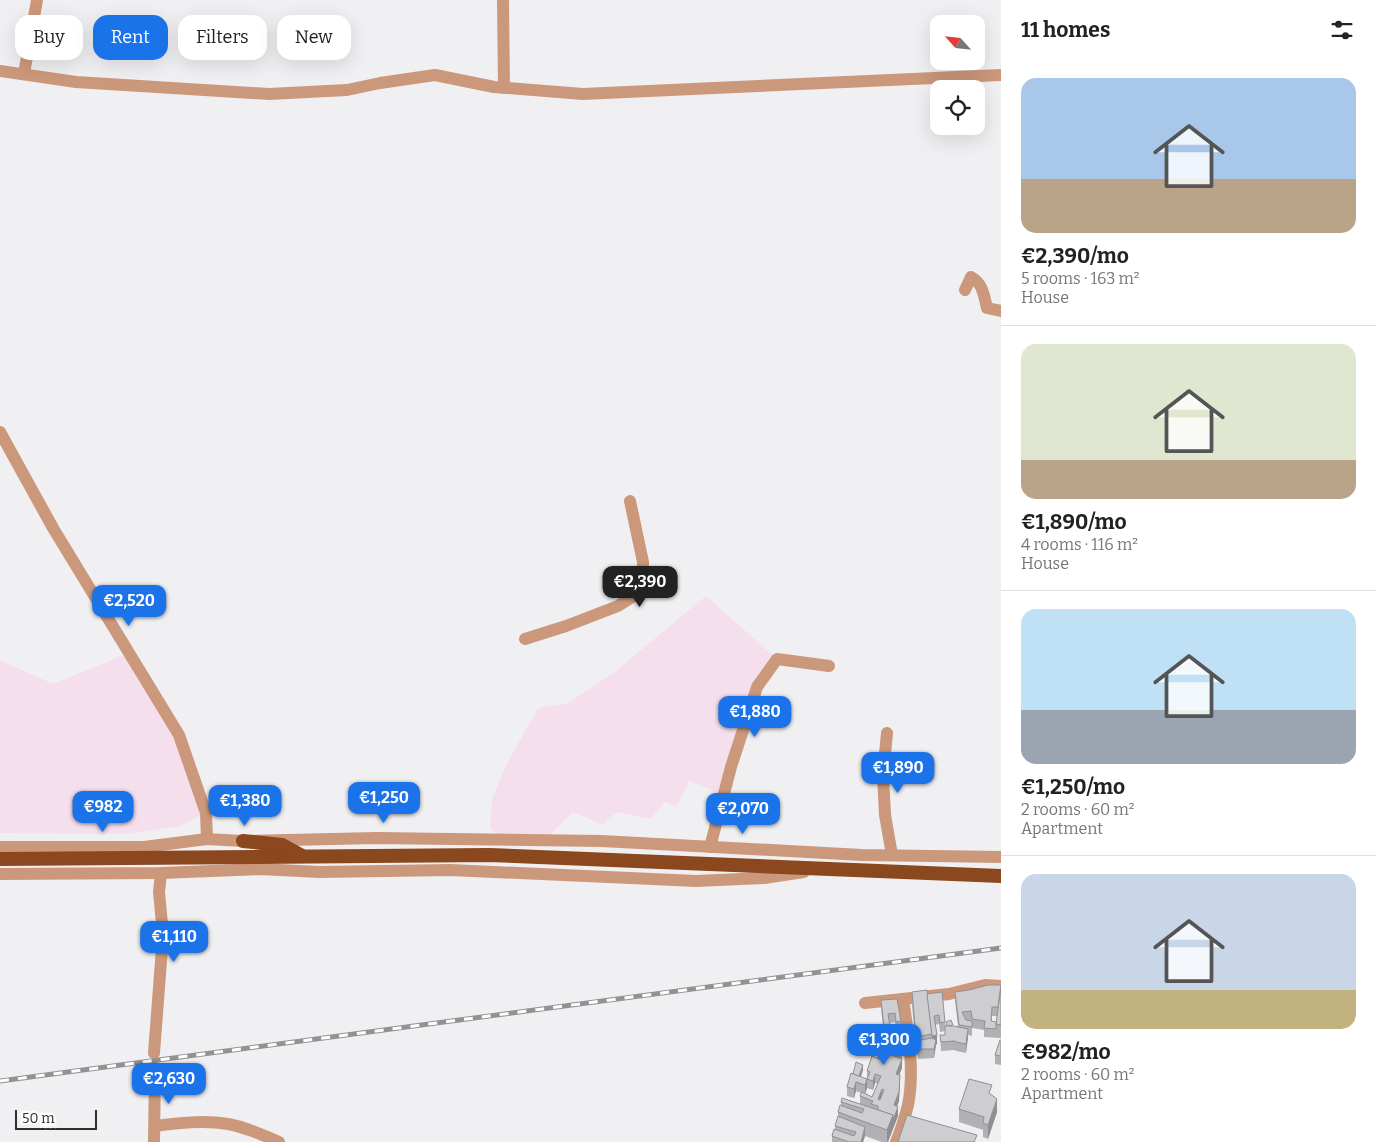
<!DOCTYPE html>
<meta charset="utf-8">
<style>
body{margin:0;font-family:Bitter,serif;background:#f2f2f2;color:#222;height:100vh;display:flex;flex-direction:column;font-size:19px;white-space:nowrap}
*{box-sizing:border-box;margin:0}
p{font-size:16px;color:#767676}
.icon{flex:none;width:28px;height:28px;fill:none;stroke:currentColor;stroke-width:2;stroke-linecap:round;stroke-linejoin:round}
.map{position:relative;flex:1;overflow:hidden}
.details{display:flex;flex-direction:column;background:#fff;width:375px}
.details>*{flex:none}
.hud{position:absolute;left:15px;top:15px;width:475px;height:45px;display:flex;gap:10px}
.needle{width:32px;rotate:297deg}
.tools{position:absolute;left:930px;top:15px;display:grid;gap:10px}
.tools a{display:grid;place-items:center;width:55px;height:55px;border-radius:10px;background:#fff;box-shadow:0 5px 20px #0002;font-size:25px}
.scale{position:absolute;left:15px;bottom:12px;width:82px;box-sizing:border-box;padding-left:5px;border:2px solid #2f2f30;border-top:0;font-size:14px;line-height:18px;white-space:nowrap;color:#2f2f30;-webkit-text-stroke:4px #fefeff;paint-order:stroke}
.price{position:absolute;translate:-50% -42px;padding:0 11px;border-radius:10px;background:#1a73e8;color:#fff;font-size:16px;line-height:32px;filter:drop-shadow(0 1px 2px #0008)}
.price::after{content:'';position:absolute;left:50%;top:30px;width:15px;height:11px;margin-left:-8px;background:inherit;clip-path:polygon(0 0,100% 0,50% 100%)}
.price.selected{background:#222;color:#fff}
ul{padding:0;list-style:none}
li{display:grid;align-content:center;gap:10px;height:265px;padding:0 20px}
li+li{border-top:1px solid #e0e0e0}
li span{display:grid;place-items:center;height:155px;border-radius:15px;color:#555}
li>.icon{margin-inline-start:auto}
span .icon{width:90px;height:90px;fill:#fffc;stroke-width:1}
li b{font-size:21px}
h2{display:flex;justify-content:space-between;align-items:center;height:60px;padding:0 20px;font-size:21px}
.pill{padding:0 18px;border-radius:15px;background:#fff;box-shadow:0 5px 20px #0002;font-size:18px;line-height:45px}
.pill.selected{background:#1a73e8;color:#fff}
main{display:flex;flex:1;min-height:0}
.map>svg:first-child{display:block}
</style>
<main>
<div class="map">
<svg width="1001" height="1142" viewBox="0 0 1001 1142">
<rect width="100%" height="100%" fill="#f0f0f3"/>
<!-- industrial -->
<g fill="#f5dfed">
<path d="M706,596L777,659L757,687L722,794L689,781L677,806L665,802L650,819L617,812L603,825L573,812L547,838L496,834L490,827L492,799L506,765L538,708L568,703L612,674Z"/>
<path d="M129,653L179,735L206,813L181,826L126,834L0,833V662L2,661L53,684Z"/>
</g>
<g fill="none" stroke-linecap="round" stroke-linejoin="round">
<!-- minor -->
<g stroke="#cc987b" stroke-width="12">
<path d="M503,0L504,88"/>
<path d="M0,71L76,82L269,94L347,90L380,83L435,75L494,87L583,94L1001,75"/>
<path d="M24,74L37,0"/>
<path d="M965,290L971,277C983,283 984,296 987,308L1001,311"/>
<path d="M0,432L53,528L179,735L206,813L207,839"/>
<path d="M525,639L566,626L618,606L643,590V562L630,501"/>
<path d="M887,733L883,775L885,815L892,855"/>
<path d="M0,847H144L207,839L243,841L376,838L602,841L862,855L1001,857"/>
<path d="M710,847L731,767L757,687L777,659L829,666"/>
<path d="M0,874L161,873L260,869L319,872L450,870L696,881L764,878L804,872"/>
<path d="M865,1003L949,994L985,985L1001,986"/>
<path d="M154,1053L163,935L159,892L161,873"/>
<path d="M155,1126C178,1123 204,1120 228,1124C246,1127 263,1135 279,1142"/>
<path d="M154,1142L155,1068"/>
<path d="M896,1142C901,1130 905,1117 908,1105C915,1070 908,1033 903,999"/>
</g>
<!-- trunk -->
<g stroke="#8b471e" stroke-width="14">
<path d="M243,841L282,845L302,856"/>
<path d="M0,859L489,855L1001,876"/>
</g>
<defs>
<path id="rail" d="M0,1081L1001,948"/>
</defs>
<!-- rail casing -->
<use href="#rail" stroke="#929294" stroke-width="5"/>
<!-- rail -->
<use href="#rail" stroke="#fefeff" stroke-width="3" stroke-dasharray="9" stroke-linecap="butt"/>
</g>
<!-- wall -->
<g fill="#b1b1b4" fill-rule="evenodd">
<path d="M1001,985V1038L984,1037V1030L972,1028V1036L968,1035L966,1053L956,1051L955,1050L941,1051L940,1035H945L946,1022L953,1026H958L955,1001V992ZM992,1016H997L996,1022L992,1021Z"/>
<path d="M912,992L927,994L945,1022V1031L940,1032L939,1024L935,1025L937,1044L936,1045L934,1058L918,1059L916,1050L912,1005Z"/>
<path d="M897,999L901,1021V1030L896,1031L895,1022L889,1023L893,1043L902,1042V1068L899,1075L900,1084L899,1101L897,1107L898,1116L888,1142H882L865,1136L863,1142H832V1136L835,1129V1126L838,1116V1112L841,1106V1102L860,1104V1096L861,1093L856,1091L854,1098L847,1096V1087L853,1074L863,1070L861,1077L867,1079V1071L877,1058V1045L885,1044L881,1009V1000ZM875,1083L878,1084L872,1097L865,1094L867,1088L873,1090Z"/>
<path d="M1001,1040V1065L995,1064V1055Z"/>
<path d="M992,1095L997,1112L988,1139L983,1137V1130L959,1122V1109Z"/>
</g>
<!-- shaded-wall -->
<g fill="#909092">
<path d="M968,1029V1038L966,1053V1044Z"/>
<path d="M937,1035V1044L936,1045L934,1058V1049L932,1045V1036Z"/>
<path d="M902,1059V1068L896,1083V1074Z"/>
<path d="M863,1065V1070L858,1085V1080Z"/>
<path d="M875,1074V1083L873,1090V1081Z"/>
<path d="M900,1075L899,1101L894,1114V1105Z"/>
<path d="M867,1079V1088L865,1094V1085Z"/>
<path d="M856,1082V1091L854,1098V1089Z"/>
<path d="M882,1089V1098L878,1106V1099Z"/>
<path d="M997,1099V1112L988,1139V1125Z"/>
<path d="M898,1107V1116L888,1142H887V1130L893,1115Z"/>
<path d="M865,1127V1136L863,1142H861Z"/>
</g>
<!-- building -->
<g fill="#ceced1" stroke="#909092" fill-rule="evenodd">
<path d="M988,985H1001L998,1007H992L991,1021L996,1022V1029L984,1028L985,1021L972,1019L971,1011L962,1012L966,1020L972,1021V1027L959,1025L955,992L969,990Z"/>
<path d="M1001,987V1025L996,1024Z"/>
<path d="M927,990L932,1034L916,1037L912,992Z"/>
<path d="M942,992L945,1022L940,1023L939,1015L934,1016L937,1035L932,1036L927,994Z"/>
<path d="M897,999L901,1021L896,1022L895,1013L888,1014L893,1043L902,1042V1052L887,1053L902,1059L896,1074L900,1075L899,1092L894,1105L898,1107L893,1120V1115L878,1110V1106L871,1104L873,1101L860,1096L862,1092L872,1097L881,1076L875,1074L873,1081L867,1079L865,1085L856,1082L854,1089L847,1087L851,1073L867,1079L870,1072L867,1071L872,1056L884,1061L886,1053L882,1054V1050H877V1045L886,1044L881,1000ZM882,1089L884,1090L880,1100L878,1099Z"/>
<path d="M951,1020L953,1025L947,1026L946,1022Z"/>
<path d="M945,1026H954L968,1029L966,1044L956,1042L955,1041L941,1042L940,1035H945Z"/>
<path d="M932,1038L936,1040L934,1049H918L916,1041Z"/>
<path d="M1000,1040H1001V1056L995,1055Z"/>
<path d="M856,1062L863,1065L859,1076L853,1074Z"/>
<path d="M969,1079L992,1085L989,1093L997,1099L988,1125L983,1123L984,1117L959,1109Z"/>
<path d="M842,1098L893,1115L887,1130L838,1112L840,1105L862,1113L864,1109L841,1102Z"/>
<path d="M907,1115L977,1135L974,1142H898Z"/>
<path d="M838,1116L865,1127L861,1142H849L832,1136L834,1129L854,1136L856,1132L835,1126Z"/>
</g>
</svg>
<div class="tools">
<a><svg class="needle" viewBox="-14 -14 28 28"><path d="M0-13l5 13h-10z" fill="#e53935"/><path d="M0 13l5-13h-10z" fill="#767676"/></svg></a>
<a><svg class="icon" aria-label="locate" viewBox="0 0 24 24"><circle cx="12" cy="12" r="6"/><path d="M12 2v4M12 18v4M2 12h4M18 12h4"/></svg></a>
</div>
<div class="scale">50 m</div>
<b class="price selected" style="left:640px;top:608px">€2,390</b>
<b class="price" style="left:129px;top:627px">€2,520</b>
<b class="price" style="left:755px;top:738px">€1,880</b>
<b class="price" style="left:898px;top:794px">€1,890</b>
<b class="price" style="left:384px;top:824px">€1,250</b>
<b class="price" style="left:245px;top:827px">€1,380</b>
<b class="price" style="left:103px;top:833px">€982</b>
<b class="price" style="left:743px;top:835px">€2,070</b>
<b class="price" style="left:174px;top:963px">€1,110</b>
<b class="price" style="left:884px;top:1066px">€1,300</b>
<b class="price" style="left:169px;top:1105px">€2,630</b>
<div class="hud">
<a class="pill">Buy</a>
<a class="pill selected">Rent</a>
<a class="pill">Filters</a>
<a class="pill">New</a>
</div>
</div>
<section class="details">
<h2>11 homes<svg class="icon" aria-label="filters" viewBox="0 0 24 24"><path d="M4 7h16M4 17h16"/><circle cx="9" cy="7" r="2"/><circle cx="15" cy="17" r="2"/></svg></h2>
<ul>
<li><span style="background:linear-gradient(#a9c7e8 65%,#b9a48a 0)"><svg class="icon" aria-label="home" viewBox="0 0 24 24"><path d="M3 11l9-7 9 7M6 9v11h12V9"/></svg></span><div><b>€2,390/mo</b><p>5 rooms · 163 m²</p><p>House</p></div></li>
<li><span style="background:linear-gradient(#dfe7d0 75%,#b9a48a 0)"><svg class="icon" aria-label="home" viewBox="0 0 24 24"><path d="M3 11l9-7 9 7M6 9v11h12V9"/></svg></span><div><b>€1,890/mo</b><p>4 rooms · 116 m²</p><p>House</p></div></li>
<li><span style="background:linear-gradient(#bfe0f5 65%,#9aa5b1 0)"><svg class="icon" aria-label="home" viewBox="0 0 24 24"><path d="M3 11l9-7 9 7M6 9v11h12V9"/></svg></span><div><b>€1,250/mo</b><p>2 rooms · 60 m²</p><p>Apartment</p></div></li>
<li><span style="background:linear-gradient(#c9d6e8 75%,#c2b280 0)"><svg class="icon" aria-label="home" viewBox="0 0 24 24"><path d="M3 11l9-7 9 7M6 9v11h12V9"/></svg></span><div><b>€982/mo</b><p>2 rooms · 60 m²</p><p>Apartment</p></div></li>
</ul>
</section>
</main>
